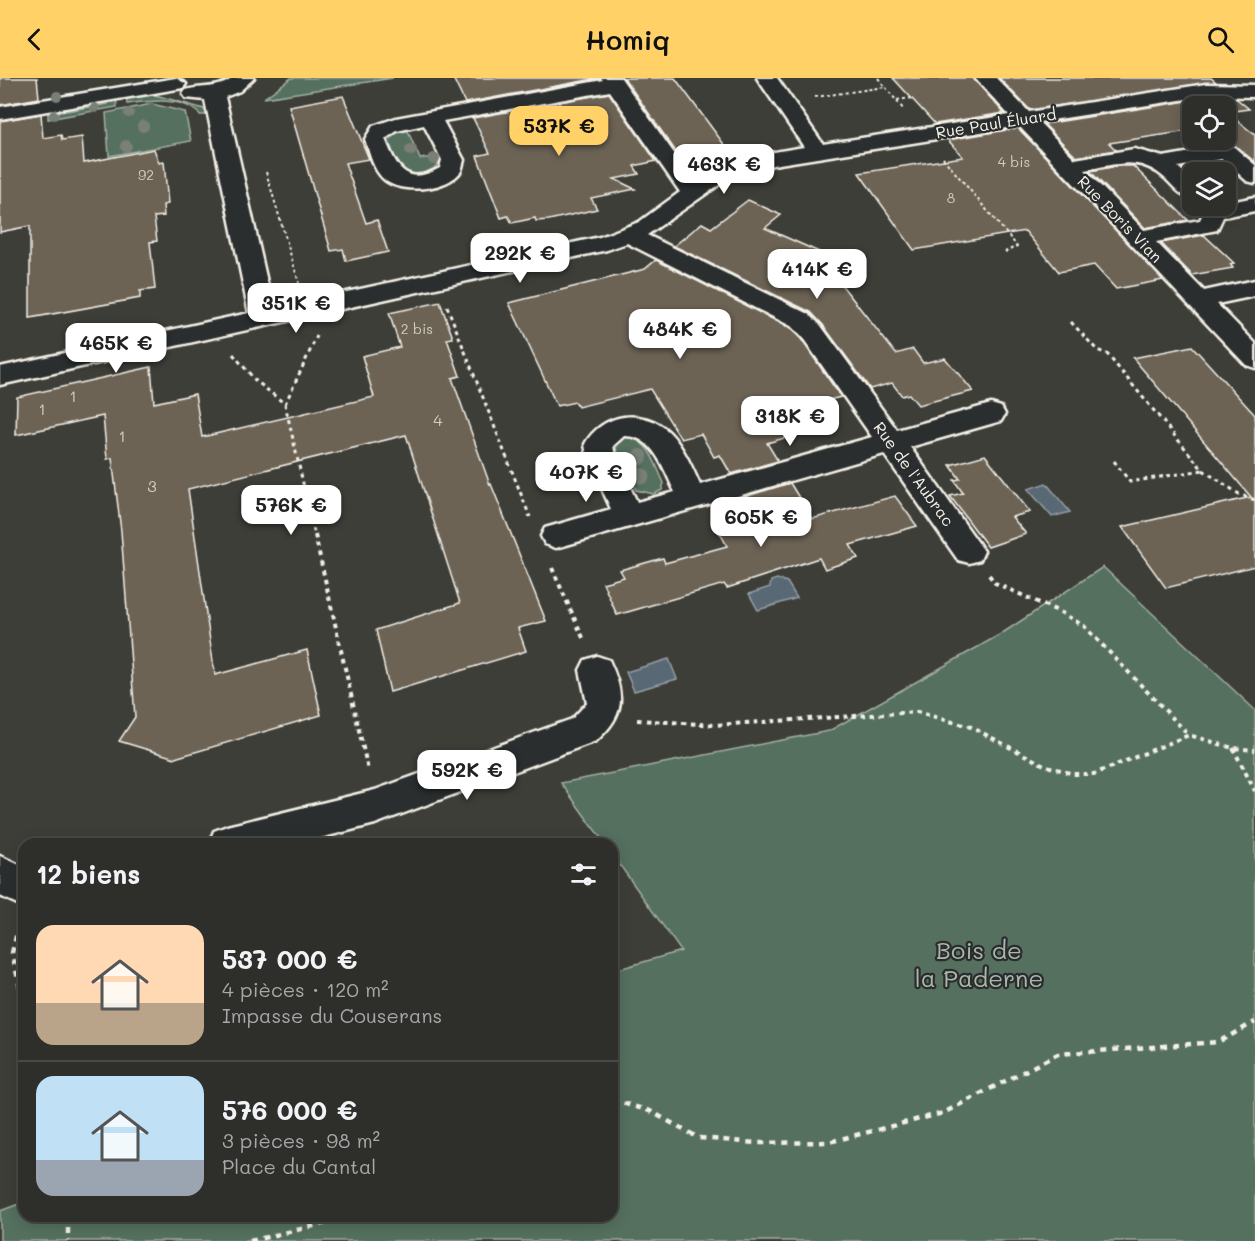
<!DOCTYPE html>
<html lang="fr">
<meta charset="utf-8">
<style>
body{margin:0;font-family:Mali,sans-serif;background:#3a3a37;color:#f1f3f6;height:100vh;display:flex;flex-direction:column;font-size:22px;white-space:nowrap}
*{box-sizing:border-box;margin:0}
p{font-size:20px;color:#a7a8a9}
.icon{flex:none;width:33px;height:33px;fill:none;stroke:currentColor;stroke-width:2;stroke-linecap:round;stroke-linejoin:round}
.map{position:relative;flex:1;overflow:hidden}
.sheet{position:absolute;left:18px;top:760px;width:600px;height:384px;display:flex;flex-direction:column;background:#2e2e2b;border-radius:18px;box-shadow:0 3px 15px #0003,0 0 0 2px #494a47}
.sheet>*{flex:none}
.tools{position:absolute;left:1182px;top:18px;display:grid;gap:12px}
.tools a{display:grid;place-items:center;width:54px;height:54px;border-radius:12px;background:#2e2e2b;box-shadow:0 3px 15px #0003,0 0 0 2px #494a47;font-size:30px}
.price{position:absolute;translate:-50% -51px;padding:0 14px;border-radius:12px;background:#fff;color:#222;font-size:20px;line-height:39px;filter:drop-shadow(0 2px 3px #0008)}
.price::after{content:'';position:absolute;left:50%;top:36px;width:18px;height:14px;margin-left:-9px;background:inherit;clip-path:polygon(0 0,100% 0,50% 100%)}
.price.current{background:#ffd166;color:#111}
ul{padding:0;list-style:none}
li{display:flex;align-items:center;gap:18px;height:150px;padding:0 18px}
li+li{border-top:2px solid #494a47}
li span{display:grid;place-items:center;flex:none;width:168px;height:120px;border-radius:18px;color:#555}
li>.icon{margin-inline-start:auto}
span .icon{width:72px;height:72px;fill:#fffc;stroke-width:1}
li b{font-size:26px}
h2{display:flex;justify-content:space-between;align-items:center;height:72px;padding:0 18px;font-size:26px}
header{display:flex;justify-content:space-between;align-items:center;height:78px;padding:0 18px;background:#ffd166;color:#111;font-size:27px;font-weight:600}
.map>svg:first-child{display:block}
</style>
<header><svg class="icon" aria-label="back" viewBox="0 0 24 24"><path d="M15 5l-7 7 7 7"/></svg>Homiq<svg class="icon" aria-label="search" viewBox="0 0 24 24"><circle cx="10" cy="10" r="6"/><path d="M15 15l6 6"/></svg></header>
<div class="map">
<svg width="1255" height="1163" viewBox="0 0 1255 1163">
<rect width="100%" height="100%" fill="#3e3e39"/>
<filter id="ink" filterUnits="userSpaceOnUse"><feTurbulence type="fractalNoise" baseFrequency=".0167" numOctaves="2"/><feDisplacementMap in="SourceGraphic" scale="12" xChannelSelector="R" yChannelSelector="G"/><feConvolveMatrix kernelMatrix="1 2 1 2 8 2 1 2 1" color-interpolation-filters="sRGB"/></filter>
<g filter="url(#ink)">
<!-- green -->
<g fill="#546f5e" stroke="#a4b0a3" stroke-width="1.5">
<path d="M291,0H393L264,20Z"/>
<path d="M141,16L159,18L204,31L207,37H200C184,18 149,23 127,26L126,19Z"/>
<path d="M116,20L117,29L48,41V36L108,26V22Z"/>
<path d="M152,26L185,34L191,63L109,78L106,35Z"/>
<path d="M407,51L420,81L438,78L440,84C433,95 411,101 401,90C395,84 392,71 389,63L396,55Z"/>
<path d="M625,359C649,360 655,386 664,405L662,412L654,416L636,412L616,371L618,364Z"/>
<path d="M1103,489L1255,632V1163H0V1133L24,1124V1138H612V893L681,873L612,776V766H605L561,705L829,653L1001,556Z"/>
</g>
<!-- water -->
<g fill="#586875" stroke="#969fa3" stroke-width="1.5">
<path d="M1046,405L1070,434L1052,439L1028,411Z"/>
<path d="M777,501L787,504L797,520L758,532L749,516L770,509L771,503Z"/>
<path d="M669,581L677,601L634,613L626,594Z"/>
</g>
<!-- building -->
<g fill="#6c6454" stroke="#f4f1e8" stroke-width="1.5">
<path d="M0,0H37L39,20L0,27Z"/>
<path d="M453,0H599L465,25Z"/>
<path d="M624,0H675L726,69L679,78Z"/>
<path d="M893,0H973L1004,35L935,46Z"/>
<path d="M999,0H1211L1216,4L1030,32Z"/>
<path d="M609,15L656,83L634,88L639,96L614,101L635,111L591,120L597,131L549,142L536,143L535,140L512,145L508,138L501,140L477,78L490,75L473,40Z"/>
<path d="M343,18L369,81L345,85L366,145L377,142L388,174L346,183L343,171L331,173L289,28Z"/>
<path d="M1206,20L1237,21L1249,31L1227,34L1255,57V84L1234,67L1206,69L1198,62H1226V28H1192V56L1188,53L1109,65L1116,72L1076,79L1044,46Z"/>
<path d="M41,36L43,60L61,57L62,62L82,59L84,85L154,71L159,85L164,84L168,126L163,127L164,138L154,139L157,163L150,164L155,211L140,213V220L30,240V148L0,154V43Z"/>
<path d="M1018,50L1163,202L1116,211L1094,187L1059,194L1025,153L914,172L859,95L963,79L948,62Z"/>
<path d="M1118,88H1133L1188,142L1145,150L1090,93Z"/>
<path d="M748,122L781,137L765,150L819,174L814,178L840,190L833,196L896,276L913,271L923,285L945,280L973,313L918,327L909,316L902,318L892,305L870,311L823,247L811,234L674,168L702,145L711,150Z"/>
<path d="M1204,157L1234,185L1230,186L1233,190L1192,197L1161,165Z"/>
<path d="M656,182L790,250L801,261L841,319L825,323L831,332L824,334L833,346L767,365L778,383L731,396L720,377L714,379L701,356L681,361L650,311L578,329L575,324L557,328L509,225L645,191Z"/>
<path d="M440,224L453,260L447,261L460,298L452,300L490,407L491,406L546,543L518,550L526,573L390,614L376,552L460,525L406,357L188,411L215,597L307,572L321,637L175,680L119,663L135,639L121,453L112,380L107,381L103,338L16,357L17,319L151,289L154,325L195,316L202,359L374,319L362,278L400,269L389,235Z"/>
<path d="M1192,268L1255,337V488L1166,510L1122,449L1251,419L1133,280Z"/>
<path d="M985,377L1030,434L1012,439L1026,456L988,469L950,418L963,415L954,402L960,401L950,387Z"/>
<path d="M790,405L812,441L895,418L917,448L850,467L858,480L825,491L819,480L727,510L724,506L617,537L603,505L624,499L620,492L663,480L665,485L727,468L719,453L757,442L744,419Z"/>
</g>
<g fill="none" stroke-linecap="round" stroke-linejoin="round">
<defs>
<g id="minor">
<path d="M176,0L186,6L183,10L0,41V29Z"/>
<path d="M233,0H254L240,13L225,19L273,230L600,159L639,144L680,114L610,13L443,43L464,82L461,93C448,112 404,116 386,103C373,93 370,75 365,61L373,48L396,40L603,2L601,0H621L694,104C725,82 767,75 804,69L757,0H777L823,66L1009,37L975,0H996L1029,34L1206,6L1255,7V19L1206,18L1039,44L1075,81L1134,71L1163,79L1226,68L1234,69L1255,87V105L1247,103L1222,81L1178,89L1192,103V121C1181,118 1174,109 1166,101C1140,77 1117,86 1085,92L1144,152L1200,142L1206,129L1226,128V125L1255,119V133L1223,139L1217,152L1156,164L1204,213L1255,202V218L1217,226L1255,265V290L1246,287L1019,48L773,87L723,104L647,157L809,236L821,248L897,352L991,326L1001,329L1005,336L1001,343L910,369L984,473L980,482L969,485L958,482L884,376L556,470L545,466L541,458L545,450L611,431L587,378L585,366C602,335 643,329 669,354C683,368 692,389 700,407L872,359L803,260L791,248L627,165L607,172L0,307V289L249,235L205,22L186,20L183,16L186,12C204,7 217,12 233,0ZM424,47L442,82L440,90C406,109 397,90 385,61L397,53ZM624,358C654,357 664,392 675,414L637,424L615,378L613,368Z"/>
<path d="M597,578L609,582C625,616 626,637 596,663L375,746L296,766H209L214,753L227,748L375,712L572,641L587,625L580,592L585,582Z"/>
<path d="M0,778L24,789V829L0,818Z"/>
</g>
</defs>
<!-- minor casing -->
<use href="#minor" stroke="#f4f1e8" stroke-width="5"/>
<!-- path-far3 -->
<g stroke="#f4f1e8" stroke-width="2" stroke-dasharray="3 3" stroke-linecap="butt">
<path d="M878,0L904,32"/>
<path d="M815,19L885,9"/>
<path d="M897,22L912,20"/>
<path d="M943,80L1017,168L1005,174"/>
<path d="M266,94L299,205"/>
</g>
<!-- path-far2 -->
<g stroke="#f4f1e8" stroke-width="3" stroke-dasharray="4 4" stroke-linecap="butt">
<path d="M447,228L530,439"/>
<path d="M1071,244L1097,272L1107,276L1203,392L1130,404L1114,383"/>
<path d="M233,276L255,302L285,326L315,458"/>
<path d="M285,326L317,258"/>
<path d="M1203,392L1239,416L1255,422"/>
</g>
<!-- path-far1 -->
<g stroke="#f4f1e8" stroke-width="4" stroke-dasharray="4.5 4.5" stroke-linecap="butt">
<path d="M315,457L368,692"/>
<path d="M552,490L584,562"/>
<path d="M989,497L995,505L1062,535L1084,548L1189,657"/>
<path d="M637,642L715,647L917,634L971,649L1044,687L1073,696H1094L1189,657L1233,670L1255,672"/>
<path d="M1233,670L1255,713"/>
</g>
<!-- path -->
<g stroke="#f4f1e8" stroke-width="4.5" stroke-dasharray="6 6" stroke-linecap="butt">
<path d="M19,846L12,875L24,927"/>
<path d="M612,1022L650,1033L699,1060L757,1065L829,1064L943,1035L1058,976L1218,964L1255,944"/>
<path d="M68,1138V1163"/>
<path d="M250,1163L356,1138"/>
</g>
<!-- minor -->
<use href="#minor" fill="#2a2d2e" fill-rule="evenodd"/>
</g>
<!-- trees -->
<g fill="#7a8077">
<circle cx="57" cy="18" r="5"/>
<circle cx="95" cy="30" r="5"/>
<circle cx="129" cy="35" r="5"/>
<circle cx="54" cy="37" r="5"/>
<circle cx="143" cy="48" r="6"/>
<circle cx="126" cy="68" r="6"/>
<circle cx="411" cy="72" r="6"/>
<circle cx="434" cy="81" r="6"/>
<circle cx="640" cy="379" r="8"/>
<circle cx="642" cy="398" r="8"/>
</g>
</g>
<g text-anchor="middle" stroke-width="4.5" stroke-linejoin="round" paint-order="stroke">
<!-- far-number labels -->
<g font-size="14" fill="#d2cec3">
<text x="1014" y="89">4 bis</text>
<text x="146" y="102">92</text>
<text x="951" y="125">8</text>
<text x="417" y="256">2 bis</text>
</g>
<!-- far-street labels -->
<g font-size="16" fill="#f4f1e8" stroke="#2a2d2e">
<text transform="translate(996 45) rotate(-9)" y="6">Rue Paul Éluard</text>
<text transform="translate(1120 141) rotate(46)" y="6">Rue Boris Vian</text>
<text transform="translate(914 396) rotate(54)" y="6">Rue de l'Aubrac</text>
</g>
<!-- number labels -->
<g font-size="16" fill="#d2cec3">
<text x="73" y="324">1</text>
<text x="42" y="337">1</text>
<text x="438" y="348">4</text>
<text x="122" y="364">1</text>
<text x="152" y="414">3</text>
</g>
<!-- near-park labels -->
<g font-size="24" fill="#acb6aa" stroke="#2a2d2e">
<text x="979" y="881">Bois de<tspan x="979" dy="28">la Paderne</tspan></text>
</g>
</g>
</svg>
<div class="tools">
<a><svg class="icon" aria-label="locate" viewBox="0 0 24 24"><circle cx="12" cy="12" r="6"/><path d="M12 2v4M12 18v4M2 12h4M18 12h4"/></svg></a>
<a><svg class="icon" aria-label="layers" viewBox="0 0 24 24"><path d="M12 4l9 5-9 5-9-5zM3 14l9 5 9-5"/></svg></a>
</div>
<b class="price current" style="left:559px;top:79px">537K €</b>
<b class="price" style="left:724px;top:117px">463K €</b>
<b class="price" style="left:520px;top:206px">292K €</b>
<b class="price" style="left:817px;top:222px">414K €</b>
<b class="price" style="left:296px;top:256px">351K €</b>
<b class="price" style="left:680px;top:282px">484K €</b>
<b class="price" style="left:116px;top:296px">465K €</b>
<b class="price" style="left:790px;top:369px">318K €</b>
<b class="price" style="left:586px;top:425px">407K €</b>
<b class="price" style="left:291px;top:458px">576K €</b>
<b class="price" style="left:761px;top:470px">605K €</b>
<b class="price" style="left:467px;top:723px">592K €</b>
<section class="sheet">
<h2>12 biens<svg class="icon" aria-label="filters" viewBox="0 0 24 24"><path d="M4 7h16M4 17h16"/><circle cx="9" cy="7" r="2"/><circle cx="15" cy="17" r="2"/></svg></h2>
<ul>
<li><span style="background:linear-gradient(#ffd9b3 65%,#b9a48a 0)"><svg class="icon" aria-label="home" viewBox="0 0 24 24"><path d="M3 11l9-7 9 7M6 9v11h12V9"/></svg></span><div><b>537 000 €</b><p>4 pièces · 120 m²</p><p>Impasse du Couserans</p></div></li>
<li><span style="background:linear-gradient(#bfe0f5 70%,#9aa5b1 0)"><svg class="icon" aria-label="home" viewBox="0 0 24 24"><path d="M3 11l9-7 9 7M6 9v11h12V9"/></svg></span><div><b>576 000 €</b><p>3 pièces · 98 m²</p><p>Place du Cantal</p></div></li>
</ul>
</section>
</div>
